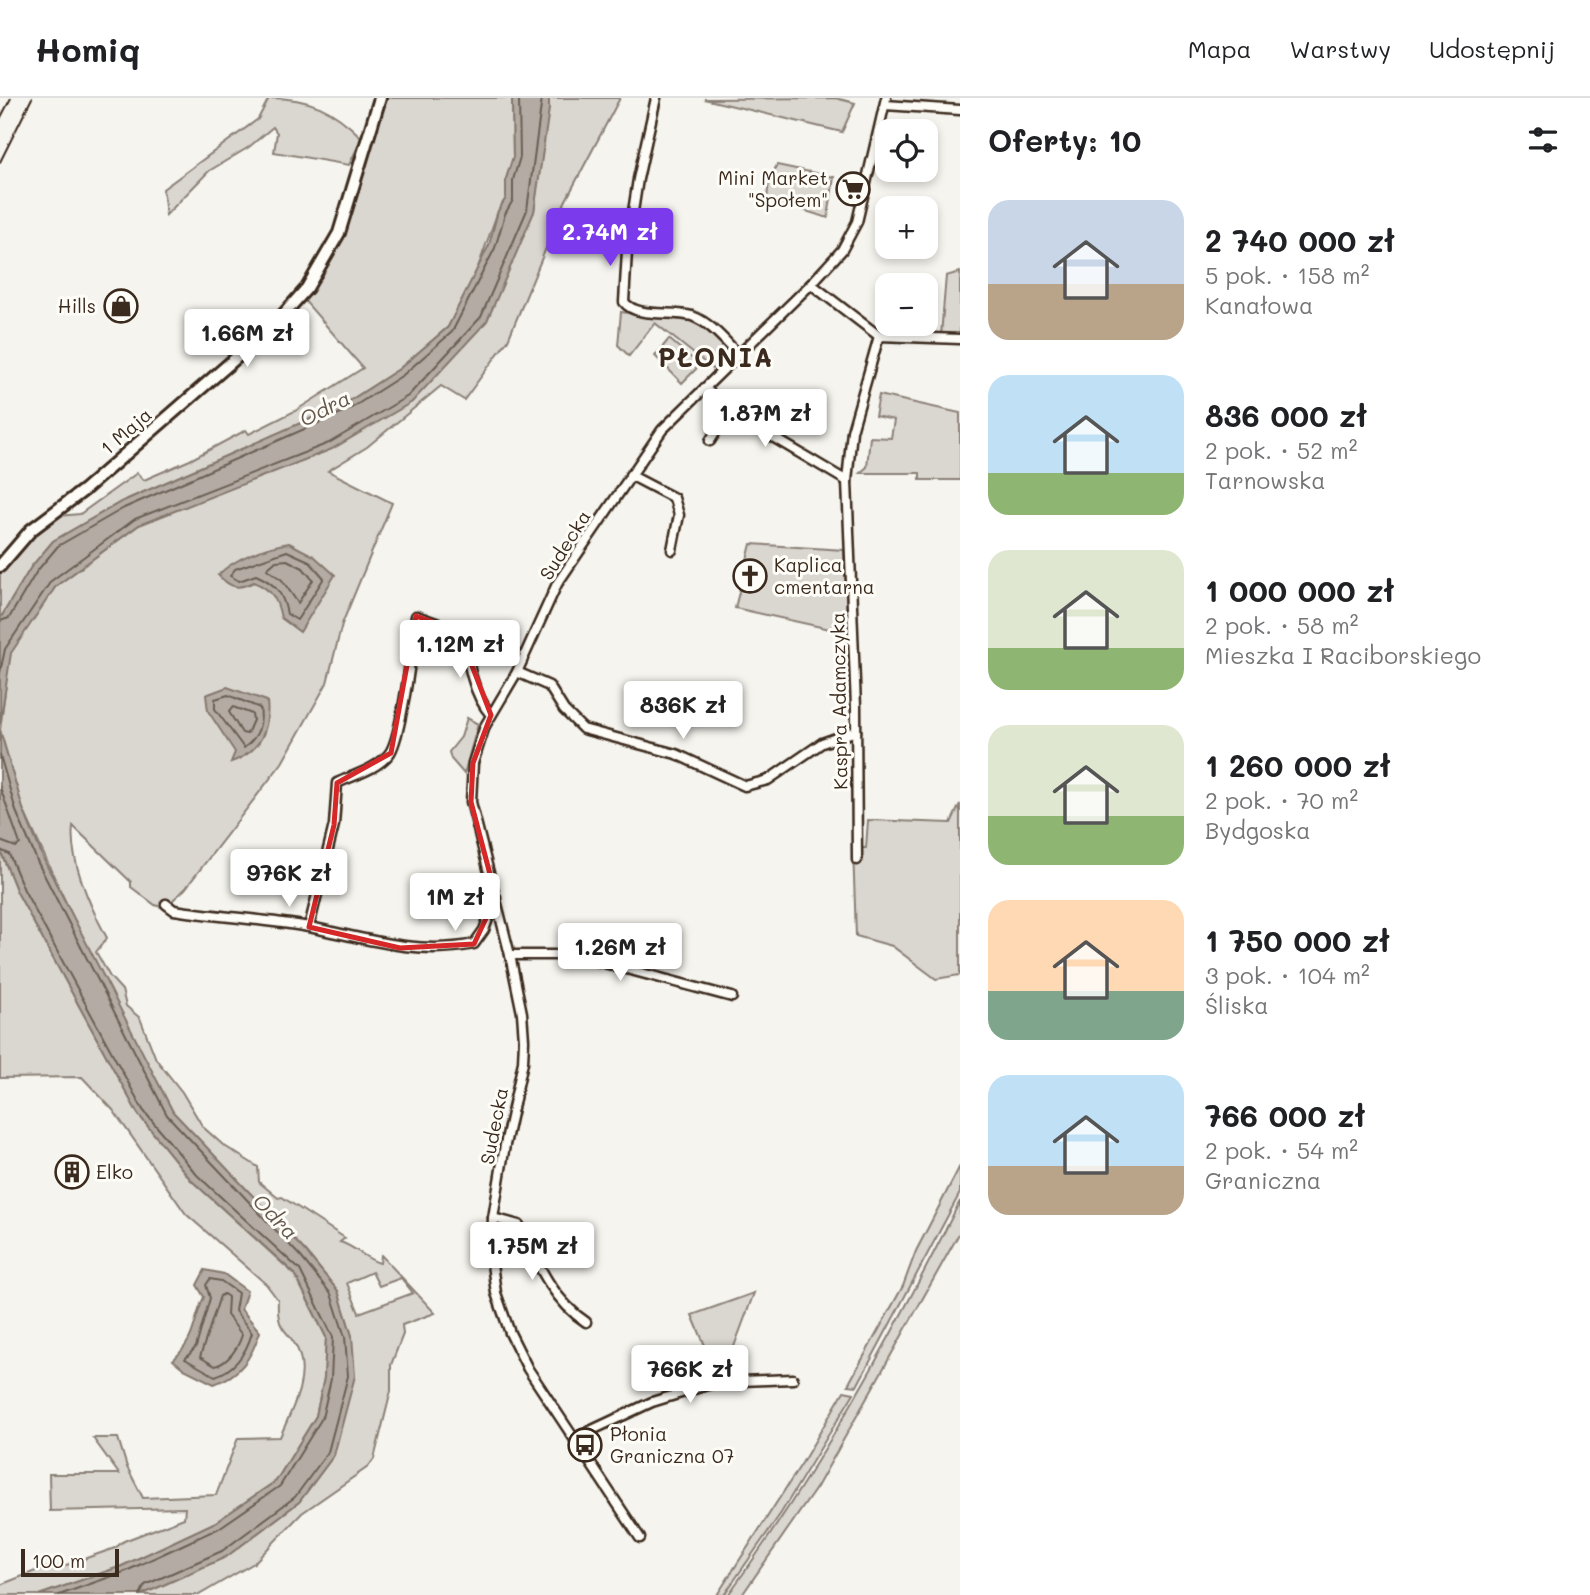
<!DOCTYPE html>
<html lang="pl">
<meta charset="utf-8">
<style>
body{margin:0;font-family:Mali,sans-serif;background:#f6f6f6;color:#202124;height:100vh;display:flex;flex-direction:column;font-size:26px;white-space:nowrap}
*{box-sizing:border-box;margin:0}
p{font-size:23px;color:#757577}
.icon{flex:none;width:38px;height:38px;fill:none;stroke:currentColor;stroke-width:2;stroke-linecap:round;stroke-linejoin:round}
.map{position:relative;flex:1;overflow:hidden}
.panel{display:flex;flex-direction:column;background:#fff;width:630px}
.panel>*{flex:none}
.controls{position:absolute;left:875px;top:21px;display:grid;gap:14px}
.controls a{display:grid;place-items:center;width:63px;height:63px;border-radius:14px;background:#fff;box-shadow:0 4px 10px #0003;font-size:35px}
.scale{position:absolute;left:21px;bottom:18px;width:98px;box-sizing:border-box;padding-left:7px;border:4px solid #3b2a1e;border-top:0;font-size:19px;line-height:24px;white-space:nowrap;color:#3b2a1e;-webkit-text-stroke:5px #fdfcf7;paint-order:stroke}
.price{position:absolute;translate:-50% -60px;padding:0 16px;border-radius:7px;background:#fff;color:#222;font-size:23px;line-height:46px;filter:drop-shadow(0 2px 4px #0008)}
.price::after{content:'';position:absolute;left:50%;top:42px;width:21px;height:16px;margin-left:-10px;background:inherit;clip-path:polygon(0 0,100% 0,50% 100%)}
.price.current{background:#7c3aed;color:#fff}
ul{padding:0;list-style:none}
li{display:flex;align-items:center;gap:21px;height:175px;padding:0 28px}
li span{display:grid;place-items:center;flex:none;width:196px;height:140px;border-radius:21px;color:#555}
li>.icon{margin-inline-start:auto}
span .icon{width:84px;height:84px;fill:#fffc;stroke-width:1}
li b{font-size:30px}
h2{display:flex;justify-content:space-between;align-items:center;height:84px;padding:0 28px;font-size:30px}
header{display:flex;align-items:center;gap:42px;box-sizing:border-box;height:98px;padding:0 35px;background:#fff;border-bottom:2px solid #e0e0e0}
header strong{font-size:33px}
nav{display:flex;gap:38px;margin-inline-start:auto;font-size:24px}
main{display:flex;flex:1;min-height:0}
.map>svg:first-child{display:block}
</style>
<header>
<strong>Homiq</strong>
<nav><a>Mapa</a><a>Warstwy</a><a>Udostępnij</a></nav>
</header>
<main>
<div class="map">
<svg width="960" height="1497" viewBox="0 0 960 1497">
<rect width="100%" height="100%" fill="#f5f4ee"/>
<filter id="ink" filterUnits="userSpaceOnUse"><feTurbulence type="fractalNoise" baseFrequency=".0143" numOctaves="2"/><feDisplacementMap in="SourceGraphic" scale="14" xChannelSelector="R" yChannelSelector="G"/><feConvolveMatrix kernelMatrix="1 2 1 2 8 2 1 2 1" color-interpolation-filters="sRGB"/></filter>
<g filter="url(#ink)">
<!-- green -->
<g fill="#dad6d0" stroke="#8a8077" stroke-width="2" fill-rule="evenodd">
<path d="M269,0C310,0 333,11 362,40L349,67L274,54L277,35L273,29L249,49L209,73L166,117L163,91L258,21Z"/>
<path d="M384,0H512L513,59L506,81V100L498,113L476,175L448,229L399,271L346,305L121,404L53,443L31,469L0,521V477L29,440L58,418L80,416L137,375L144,382L190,362L246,332L249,336L295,313L363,270L303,201L343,136Z"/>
<path d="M549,0H620L565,104L508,242L464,302L441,288L367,349L328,373L392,405L342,526L327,585L282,665L185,791L173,802V813L155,807L131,789V784L73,728C69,763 91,810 107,840L96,854L110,879L122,892L126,908L140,920L156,961L182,994L203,1029L223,1047L258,1069L259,1084L278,1100L282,1099L345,1140L340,1144C356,1149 365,1161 380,1165L381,1157L435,1215L402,1227L403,1236L391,1267V1293L374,1361L368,1369L302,1415L254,1465L199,1497H141L226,1459L299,1404L334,1357L352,1238L338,1193L306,1154L173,1014L84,844L23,711L0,632L10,555L56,488L139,427L261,378L412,304L534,114ZM372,1174L379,1188L401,1180L413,1195L359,1215L347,1185Z"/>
<path d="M835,0L855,5L842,34L704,1Z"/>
<path d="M777,67L834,79L828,120L767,101L769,83Z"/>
<path d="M960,174V238L941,237L946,178Z"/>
<path d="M621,214L690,223L706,231L731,256L714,272L655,225L629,258L618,247Z"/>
<path d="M669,241L700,267L682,285L655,258Z"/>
<path d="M879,297L960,315V382H920V375H860L867,369L870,339L891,340L894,322L875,318Z"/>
<path d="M751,446L844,452L848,535L735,510Z"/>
<path d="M467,620L478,626L464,676L451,661L449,654L461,639Z"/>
<path d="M960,706V877L936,881L892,848L856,838L853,750H866L868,722L951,725Z"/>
<path d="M0,752L17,794L138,1016L191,1082L295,1177L326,1239L324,1280L316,1318L276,1383L216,1424L122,1468L39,1497H0V1487L43,1470L55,1471L115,1450L124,1443L184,1420L185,1410L50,1413L49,1376H119L93,1340H118L127,1369L143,1400L216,1397L238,1340L280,1339C290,1315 309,1283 299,1255C290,1230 276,1237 278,1202L266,1186L186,1116L113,1012L82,979L0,980Z"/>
<path d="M960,1068V1095L857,1288L848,1287L903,1188L916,1153Z"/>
<path d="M960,1103V1134L817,1389L742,1497H728C818,1373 892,1239 960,1103Z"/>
<path d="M754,1195L723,1278H718L692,1217Z"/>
<path d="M844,1293L854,1295L781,1415L724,1497H717L802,1365Z"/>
</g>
<!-- water -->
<g fill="#b4aca4" stroke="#84786e" stroke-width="2">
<path d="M512,0H549V11L534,114L487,223L412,304L332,351L139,427L56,488L11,555L0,626V521L31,469L53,443L121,404L346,305L399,271L448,229L489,147L498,113L506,100V81L513,59Z"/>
<path d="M289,445L314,458L335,477L300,534L281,520C277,500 272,492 254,484C237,492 231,490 218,477C235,460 265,449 289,445Z"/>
<path d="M227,589L267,603C270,632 260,654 231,664L235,654L208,613L206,597Z"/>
<path d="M0,632L23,711L44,762L173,1014L306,1154L338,1193L352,1238L355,1278L334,1357L299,1404L226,1459L141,1497H39L122,1468L216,1424L276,1383L316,1318L324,1280L326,1239L295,1176L191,1082L138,1016L17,794L0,751Z"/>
<path d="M205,1172L224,1176L247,1193L241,1211L260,1234C251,1260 241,1277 214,1286L184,1271L173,1262C197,1239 191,1228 204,1199L197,1187Z"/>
</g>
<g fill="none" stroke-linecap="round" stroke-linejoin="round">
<!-- shore -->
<g stroke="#6b5e54" stroke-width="2">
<path d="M287,453L309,463L324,480L297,522L287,516C283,495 276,486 256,477L239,483L230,478L235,471Z"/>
<path d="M287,462L303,470L313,482L298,505L282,482L267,471L276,463Z"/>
<path d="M0,523L9,520L37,473L58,448L124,410L350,311L403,277L452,234L495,150L505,116L513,102V82L520,59L519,0"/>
<path d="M0,575L5,551L51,483L135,421L329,345L408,298L481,219L527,112L542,0"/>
<path d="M228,597L260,610C263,627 258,639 244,650L215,611V601Z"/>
<path d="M233,609L252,616L253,622L247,636L242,635L229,614Z"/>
<path d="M0,657L16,713L38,765L167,1017L301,1159L331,1196L345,1239L348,1278L328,1354L295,1399L222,1453L145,1487L140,1497"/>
<path d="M0,689L20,746L16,749L0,743"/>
<path d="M0,752L9,756L24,792L143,1012L197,1077L300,1172L333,1239L331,1281L322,1320L280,1388L219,1430L124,1474L59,1497"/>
<path d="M210,1181L221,1183L238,1195L235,1213L252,1235C246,1255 235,1272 215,1278L185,1261L196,1249L210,1200L206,1187Z"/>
<path d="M224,1196L228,1199L227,1217L242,1237C238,1250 228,1265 215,1268L200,1259L220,1198Z"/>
</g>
<defs>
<g id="street">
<path d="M656,0L638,81L627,153L624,204C637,221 673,212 692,218C711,225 725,243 738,256"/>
<path d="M885,7L960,12"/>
<path d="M811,186L879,238L960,241"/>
<path d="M705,290L729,313L847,383"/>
<path d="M710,343L729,313"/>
<path d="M630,377L674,400L679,417L672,452"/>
<path d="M517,574L549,588L564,612L583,631L676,656L745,688L768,682L822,645L856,633"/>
<path d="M857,762L856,609L847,383L852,333L879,238"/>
<path d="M166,806L174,812C219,819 264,821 309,829C364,840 417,858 474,846L484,832L496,799"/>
<path d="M309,829L334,727L337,685C354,677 377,671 389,656C402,640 413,543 416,518L470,537C463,559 475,599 491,617"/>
<path d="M510,857H574L732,899"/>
<path d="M493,1120L519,1127C536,1162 552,1202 586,1224"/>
<path d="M575,1340L652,1304L717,1284L793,1281"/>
<path d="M640,1440L528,1271L510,1235L496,1195L491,1159L493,1120L505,1047L523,964L524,942L522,915L510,857L471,704L473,665L485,628L517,574L557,486L662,332L811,186L842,152L857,124L886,0"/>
</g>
<path id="secondary" d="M0,468L31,432L84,392L275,226L307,190L339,135L380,0"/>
</defs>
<!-- street casing -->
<use href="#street" stroke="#3b2a1e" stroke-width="13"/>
<!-- secondary casing -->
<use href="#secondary" stroke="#3b2a1e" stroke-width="16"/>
<!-- street -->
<use href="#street" stroke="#fdfcf7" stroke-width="8"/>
<!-- secondary -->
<use href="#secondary" stroke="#fdfcf7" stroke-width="10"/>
<!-- rail -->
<g stroke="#3b2a1e" stroke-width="2">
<path d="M0,21L11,0"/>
<path d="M0,64L32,0"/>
</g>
</g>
</g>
<!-- marked area -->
<path fill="none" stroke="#d62828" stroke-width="5" stroke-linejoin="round" d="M416,518L470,537L466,552L491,617L473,665L471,704L496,799L474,846L400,850L309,829L334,727L337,685L391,655Z"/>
<!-- icons -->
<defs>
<symbol id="supermarket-ring" viewBox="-11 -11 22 22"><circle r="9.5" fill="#fdfcf7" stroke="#3b2a1e" stroke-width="1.5"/><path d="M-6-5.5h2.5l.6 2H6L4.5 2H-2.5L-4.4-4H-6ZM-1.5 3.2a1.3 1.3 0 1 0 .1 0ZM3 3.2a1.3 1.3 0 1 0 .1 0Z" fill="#3b2a1e"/></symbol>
<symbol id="shop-ring" viewBox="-11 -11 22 22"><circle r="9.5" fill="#fdfcf7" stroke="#3b2a1e" stroke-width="1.5"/><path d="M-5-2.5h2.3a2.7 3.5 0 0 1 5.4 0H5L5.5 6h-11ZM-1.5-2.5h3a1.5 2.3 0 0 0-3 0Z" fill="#3b2a1e"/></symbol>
<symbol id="church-ring" viewBox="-11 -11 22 22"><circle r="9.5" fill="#fdfcf7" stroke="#3b2a1e" stroke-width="1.5"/><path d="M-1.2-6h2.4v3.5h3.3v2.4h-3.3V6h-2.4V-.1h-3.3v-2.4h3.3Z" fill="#3b2a1e"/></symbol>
<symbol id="building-ring" viewBox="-11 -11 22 22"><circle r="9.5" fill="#fdfcf7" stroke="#3b2a1e" stroke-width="1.5"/><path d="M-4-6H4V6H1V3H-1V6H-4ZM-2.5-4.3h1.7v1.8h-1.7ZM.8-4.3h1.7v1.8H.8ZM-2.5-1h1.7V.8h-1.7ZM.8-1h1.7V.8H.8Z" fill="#3b2a1e"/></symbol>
<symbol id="bus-ring" viewBox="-11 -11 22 22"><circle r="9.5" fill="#fdfcf7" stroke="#3b2a1e" stroke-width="1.5"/><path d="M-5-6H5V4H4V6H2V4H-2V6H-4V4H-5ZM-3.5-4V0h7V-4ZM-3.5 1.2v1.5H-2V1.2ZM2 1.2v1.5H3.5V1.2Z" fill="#3b2a1e"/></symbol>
</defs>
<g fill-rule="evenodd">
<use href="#supermarket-ring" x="834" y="72" width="38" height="38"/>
<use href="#shop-ring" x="102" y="189" width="38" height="38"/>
<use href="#church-ring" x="731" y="459" width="38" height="38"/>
<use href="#building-ring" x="53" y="1055" width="38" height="38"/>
<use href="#bus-ring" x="566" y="1328" width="38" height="38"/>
</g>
<g text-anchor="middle" stroke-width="6" stroke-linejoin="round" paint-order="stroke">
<!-- poi labels -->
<g font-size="19" fill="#3b2a1e" stroke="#fdfcf7" text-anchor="start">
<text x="828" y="87" text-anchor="end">Mini Market<tspan x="828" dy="22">"Społem"</tspan></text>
<text x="96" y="215" text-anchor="end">Hills</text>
<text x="774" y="474">Kaplica<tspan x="774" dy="22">cmentarna</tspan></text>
<text x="96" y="1081">Elko</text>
<text x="610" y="1343">Płonia<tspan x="610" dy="22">Graniczna 07</tspan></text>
</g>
<!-- street labels -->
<g font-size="19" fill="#3b2a1e" stroke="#fdfcf7">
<text transform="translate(126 333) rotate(-41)" y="7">1 Maja</text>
<text transform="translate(565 447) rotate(-58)" y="7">Sudecka</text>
<text transform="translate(839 603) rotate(-91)" y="7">Kaspra Adamczyka</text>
<text transform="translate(494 1028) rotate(-79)" y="7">Sudecka</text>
</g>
<!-- water labels -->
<g font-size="21" font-style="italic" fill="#65584d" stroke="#fdfcf7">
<text transform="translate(325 311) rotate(-27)" y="7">Odra</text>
<text transform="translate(275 1119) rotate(46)" y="7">Odra</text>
</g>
<!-- district labels -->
<g font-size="26" font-weight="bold" letter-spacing="2" fill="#3b2a1e" stroke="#fdfcf7">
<text x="716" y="269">PŁONIA</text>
</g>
</g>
</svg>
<div class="controls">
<a><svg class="icon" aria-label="locate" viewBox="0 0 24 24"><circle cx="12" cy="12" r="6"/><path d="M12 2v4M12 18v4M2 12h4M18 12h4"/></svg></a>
<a>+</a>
<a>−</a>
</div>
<div class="scale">100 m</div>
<b class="price current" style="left:610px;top:170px">2.74M zł</b>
<b class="price" style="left:247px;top:271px">1.66M zł</b>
<b class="price" style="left:765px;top:351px">1.87M zł</b>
<b class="price" style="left:460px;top:582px">1.12M zł</b>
<b class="price" style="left:683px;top:643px">836K zł</b>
<b class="price" style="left:289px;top:811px">976K zł</b>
<b class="price" style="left:455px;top:835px">1M zł</b>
<b class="price" style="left:620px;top:885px">1.26M zł</b>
<b class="price" style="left:532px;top:1184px">1.75M zł</b>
<b class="price" style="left:690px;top:1307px">766K zł</b>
</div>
<section class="panel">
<h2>Oferty: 10<svg class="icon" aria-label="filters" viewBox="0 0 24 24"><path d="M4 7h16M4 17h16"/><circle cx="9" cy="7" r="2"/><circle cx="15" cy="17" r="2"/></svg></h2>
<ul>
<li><span style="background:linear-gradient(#c9d6e8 60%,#b9a48a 0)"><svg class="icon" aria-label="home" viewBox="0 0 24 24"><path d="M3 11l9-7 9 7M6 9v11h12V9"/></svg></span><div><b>2 740 000 zł</b><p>5 pok. · 158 m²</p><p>Kanałowa</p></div></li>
<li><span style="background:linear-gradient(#bfe0f5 70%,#8fb573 0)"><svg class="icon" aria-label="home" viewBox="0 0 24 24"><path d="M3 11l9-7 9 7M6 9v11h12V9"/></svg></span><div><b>836 000 zł</b><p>2 pok. · 52 m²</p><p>Tarnowska</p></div></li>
<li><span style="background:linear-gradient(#dfe7d0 70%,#8fb573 0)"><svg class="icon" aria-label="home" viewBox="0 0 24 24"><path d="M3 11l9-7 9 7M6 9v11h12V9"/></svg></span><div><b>1 000 000 zł</b><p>2 pok. · 58 m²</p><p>Mieszka I Raciborskiego</p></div></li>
<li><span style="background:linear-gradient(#dfe7d0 65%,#8fb573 0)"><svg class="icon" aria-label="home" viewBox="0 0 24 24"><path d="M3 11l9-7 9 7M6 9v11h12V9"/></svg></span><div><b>1 260 000 zł</b><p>2 pok. · 70 m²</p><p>Bydgoska</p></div></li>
<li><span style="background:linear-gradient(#ffd9b3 65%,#7fa58c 0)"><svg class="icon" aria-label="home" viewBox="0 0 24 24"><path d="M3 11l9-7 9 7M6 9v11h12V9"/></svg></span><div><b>1 750 000 zł</b><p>3 pok. · 104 m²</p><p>Śliska</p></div></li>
<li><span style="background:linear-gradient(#bfe0f5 65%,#b9a48a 0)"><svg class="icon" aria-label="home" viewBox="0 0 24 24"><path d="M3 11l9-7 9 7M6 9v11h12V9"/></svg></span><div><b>766 000 zł</b><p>2 pok. · 54 m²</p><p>Graniczna</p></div></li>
</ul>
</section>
</main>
